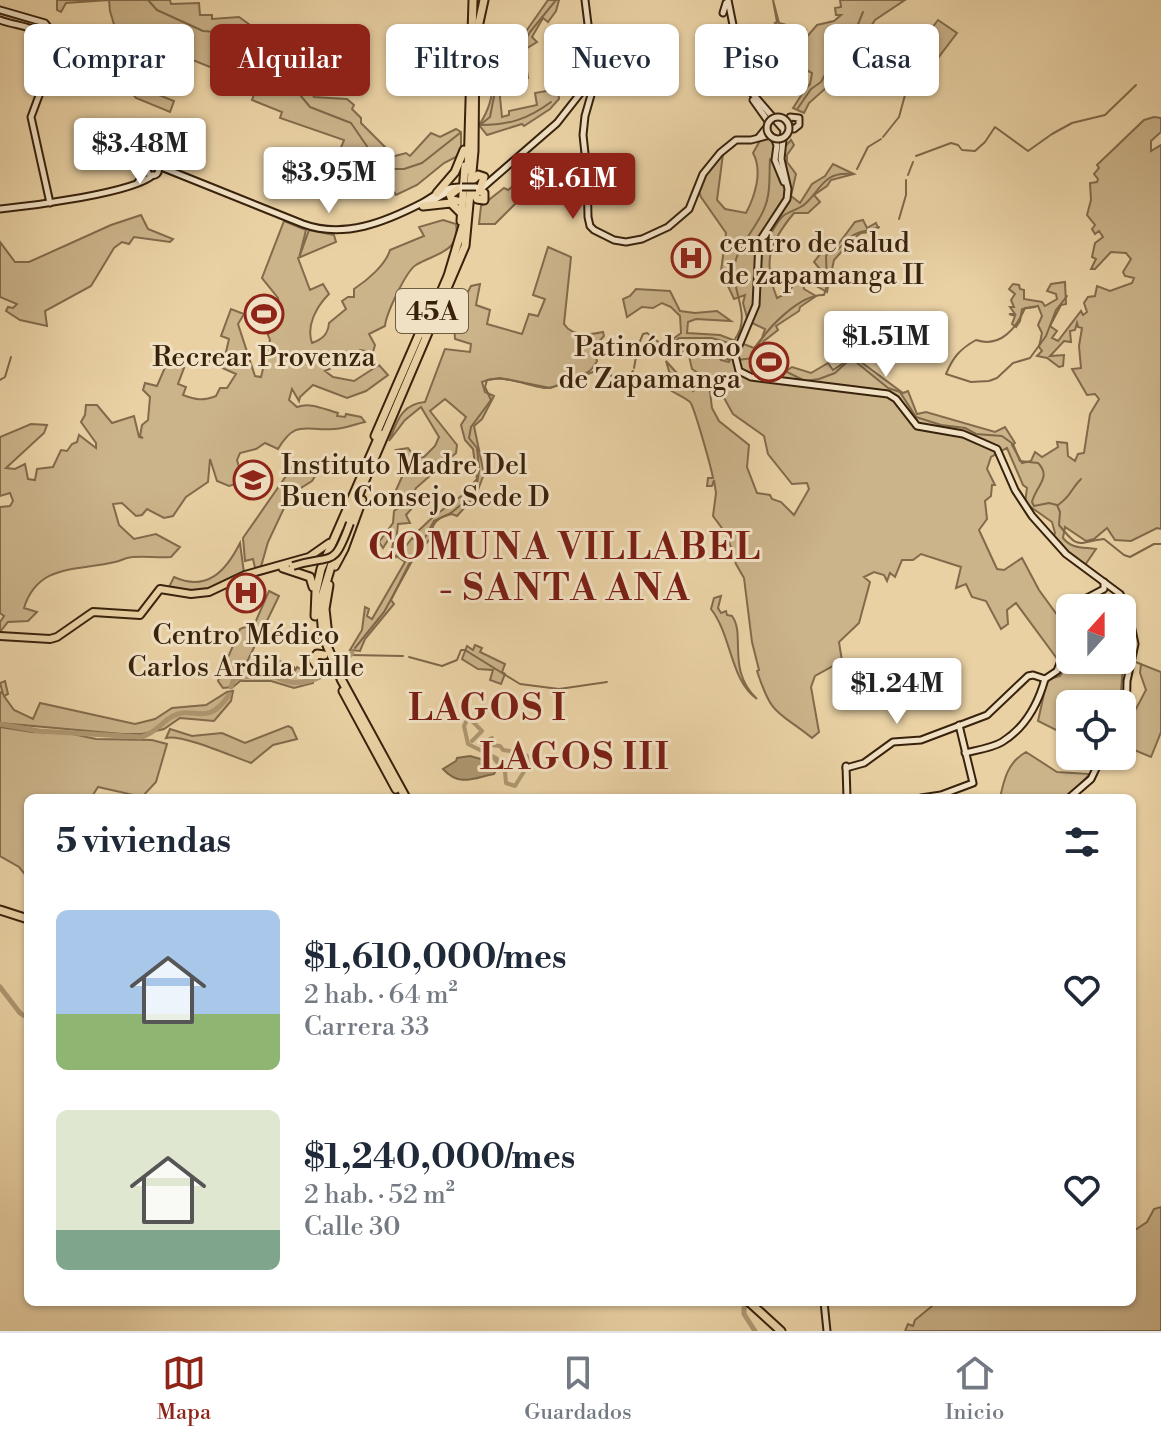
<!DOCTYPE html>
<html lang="es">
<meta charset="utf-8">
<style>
body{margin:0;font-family:"Libre Bodoni",serif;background:#f2f2f3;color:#1f2937;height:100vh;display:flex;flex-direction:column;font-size:30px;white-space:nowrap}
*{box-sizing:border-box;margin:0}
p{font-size:26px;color:#747a83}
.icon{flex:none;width:44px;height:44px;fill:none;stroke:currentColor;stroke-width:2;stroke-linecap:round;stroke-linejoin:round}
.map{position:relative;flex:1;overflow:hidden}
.panel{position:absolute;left:24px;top:794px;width:1112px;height:512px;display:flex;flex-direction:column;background:#fff;border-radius:12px;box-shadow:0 2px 6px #0004}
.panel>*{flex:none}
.top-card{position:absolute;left:24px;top:24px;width:1114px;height:72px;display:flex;gap:16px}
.needle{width:52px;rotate:21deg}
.buttons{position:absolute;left:1056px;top:594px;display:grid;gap:16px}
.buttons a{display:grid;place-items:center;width:80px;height:80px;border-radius:12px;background:#fff;box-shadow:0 2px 6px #0004;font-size:40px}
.price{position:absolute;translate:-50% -68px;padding:0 18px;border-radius:8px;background:#fff;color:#222;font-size:26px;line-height:52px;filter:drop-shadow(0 2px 4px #0008)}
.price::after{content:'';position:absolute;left:50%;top:48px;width:24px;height:18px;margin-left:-12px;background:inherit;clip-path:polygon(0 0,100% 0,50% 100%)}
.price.selected{background:#8f2418;color:#fff}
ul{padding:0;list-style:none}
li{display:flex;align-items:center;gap:24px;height:200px;padding:0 32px}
li span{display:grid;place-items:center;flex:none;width:224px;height:160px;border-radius:12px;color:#555}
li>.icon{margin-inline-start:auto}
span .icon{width:96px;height:96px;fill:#fffc;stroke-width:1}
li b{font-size:34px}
h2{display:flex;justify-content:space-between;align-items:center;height:96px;padding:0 32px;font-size:34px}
.tag{padding:0 28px;border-radius:12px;background:#fff;box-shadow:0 2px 6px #0004;font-size:28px;line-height:72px}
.tag.selected{background:#8f2418;color:#fff}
.menu{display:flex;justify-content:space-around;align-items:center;height:112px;border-top:2px solid #e0e1e3;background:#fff;font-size:22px;color:#747a83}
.menu a{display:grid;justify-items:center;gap:4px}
.menu .selected{color:#8f2418}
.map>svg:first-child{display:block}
</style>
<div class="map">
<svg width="1161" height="1331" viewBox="0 0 1161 1331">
<rect width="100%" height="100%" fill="#e9d1a4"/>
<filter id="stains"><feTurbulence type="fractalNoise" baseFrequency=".0025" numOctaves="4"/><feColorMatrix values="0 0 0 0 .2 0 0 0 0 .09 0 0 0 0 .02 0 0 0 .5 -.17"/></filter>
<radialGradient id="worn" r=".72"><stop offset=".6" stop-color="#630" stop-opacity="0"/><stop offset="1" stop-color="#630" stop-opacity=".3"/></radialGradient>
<!-- green -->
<g fill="#cbb38a" stroke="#826a4b" stroke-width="2">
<path d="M57,0H170L171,4L199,3L200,15H212V19L239,17L281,47L279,50L306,74L304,76L310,82L308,85L314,97L347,99L354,105L352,109L361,118V123L386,148L385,150L391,157L406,153L410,156L431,133L440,137L456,129L461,132V149L456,157L444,163L417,185L396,195L392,188L367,198L350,154L340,150L344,140L280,118L282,112L252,100L257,86L146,41L139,57L144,75L148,76L154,93L174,101L170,112L136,98L109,65L122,51L110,11L109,0L66,3L61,12L57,10Z"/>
<path d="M548,0H559L556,11L548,22L543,18L532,37L537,42L524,50L528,78L517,80L515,73L503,76L504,82L500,97L502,117L509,115V111L537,105L535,93L558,89L559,99L550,109L524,126L522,124L487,135L479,125C486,115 496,94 490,81L495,67L515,47Z"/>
<path d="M773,0L779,23L791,26L793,30H806L805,39L817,25L834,21L841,15H836L835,8L841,7L840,0H905L875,20L853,54L848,53L844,59L834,62L826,88L809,103L804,113L793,108L802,94L797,91L802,87L805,90L810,84L812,73L799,66L804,40H796L775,23L777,22Z"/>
<path d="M938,20L957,33L938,58L910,57Z"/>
<path d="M1154,117L1161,118V132L1151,141V151L1161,145V529L1157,528L1131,541L1115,540L1107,528L1094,539L1086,541L1065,527L1063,538C1072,549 1082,547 1096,549L1083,568L1052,538L1055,533L1052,522L1025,503L1027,488L1023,485L1007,448L991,457L987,469L995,485H992L991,496L985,501L987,519L979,530L997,569L1004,570L1022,558L1039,590L1066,627L1070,618V653L1058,660L1016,603L1007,610L1008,624L1001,629L986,601L972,597L966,584L956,588L961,567L921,554L913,560H902L895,577L890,573L887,581L884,575L874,572L864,577L870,582L859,623L839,642L842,661L815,676L811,687L819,732L812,738C777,710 772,717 757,671L759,670L752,642L744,578L736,564L727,535L713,516L716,493L714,480L712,486H707L708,478H713C711,467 694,406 690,402C684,397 674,393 667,388L671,378L666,361L693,391L704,382L709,384L712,408L719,421L749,445L747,467L757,493L770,495L772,499L781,502L794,515L809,489L807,483L792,484L768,454L764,436L733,414L718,387L692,369L689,356L695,346L713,348L721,360L729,362L735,345L712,338H679L665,351L660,349L681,333L680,316L671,307L662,303L653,308L642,307L627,317L623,299L630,296L636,289L670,291L680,311L695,313L717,311L731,321L696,319L688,322L687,333L720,335L754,348L762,338L765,329L748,321L743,303L745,295L734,299L721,271L726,233L701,197L697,186L717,157L723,154L717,200L725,209L746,213C755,196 763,171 753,153L762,137H768L784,148L791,140L794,145L787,155V162L796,174L791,196L800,203L812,184L825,176L833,164L854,174L831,180L827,186L814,195L820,202L808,213H794C770,242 762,261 777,298L787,293L802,275L804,289L816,296L800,307L799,311L776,326L778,330L764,341L757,351L760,364L770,373L786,371L792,367L811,373L828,363L833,370L845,362L843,357L853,356L903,393L908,391L917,414L926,412L995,432L1005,427L1015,443L1012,445L1022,463L1031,461L1035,452L1042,457L1058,447L1057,442L1067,443L1068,456L1075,461L1078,454L1084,453L1090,414L1099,399L1095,394L1087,395L1072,369L1081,368L1079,346L1082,328L1078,327L1077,323L1075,330L1070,331L1071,342L1064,341L1050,356L1064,355L1063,366L1059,367L1047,358L1037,356L1042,351L1039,347L1042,333L1038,325L1042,316L1038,306L1022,309L1020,321L1016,327L1012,324L1015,316L1009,314H1015L1010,307H1014L1011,300L1015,294L1009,289L1013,284L1019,285L1020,289L1024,290V299L1042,302L1045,306L1057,299L1056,294L1047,291L1051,284L1065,282L1066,304L1061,305L1050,326L1057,331L1052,338L1058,341L1081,311L1083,315L1087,312L1084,303L1088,297L1095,296L1097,286L1110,291L1132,283L1134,278L1125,276L1123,272L1131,259L1126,253L1111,252L1095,269H1091L1096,259L1092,257L1095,243L1103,237L1099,231L1095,234L1092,229L1095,225L1087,215L1091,200L1090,183L1097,182L1098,179L1094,174L1099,168L1097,165L1144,120Z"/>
<path d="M531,172L545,180L532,187L495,224H479L481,206L504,188L508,190Z"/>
<path d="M141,215L148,229L173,239L170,242L134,237L129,244L122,242L114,248L91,286L45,311L47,326L20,320L6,311L8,307L13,308L17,304L0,297V242L15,262H29L111,225Z"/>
<path d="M443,220L456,224C461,252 434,254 416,265C406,271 386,314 385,326L369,334L375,345L373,352L360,350L351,359L325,371L333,377L354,381L379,365L388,375L366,391L347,398L313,385L300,397L299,401L292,389L289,400L297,407C311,402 323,409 338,413L337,416L345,417L346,414L361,417L365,422C355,424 344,429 334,429C305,431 296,419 278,449L265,443L256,449L240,453L237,460L241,474L236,484L229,486L217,481L210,459L208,482L186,497L173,516L164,518L147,509L142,515L136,516L122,503L113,504L119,525L134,539L156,534L180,547L171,557C158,558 146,556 133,557C126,557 121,561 115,562C78,571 38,563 24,608L37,612L28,621L8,622L0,632V622L4,616L0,613V507L10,506L13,501L10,493L0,496V437L31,424L47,425L44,433L6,468L15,469L25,464L28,479L35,480L37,469L53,467L61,450L67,451L72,444L77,442L79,435L96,448V443L81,422L85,415L86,405H97L112,423L134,416L139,437L143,438L140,436L142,425L148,420L150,397L143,390L145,383L157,386L166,365L184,368L178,384L186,387L183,395C196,400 203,401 216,396L220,388H227L236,374L209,362L212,357L217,361L226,352L229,339L221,336L231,309L244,314L238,324L255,376L261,377L270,340L268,335L271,328L247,318L255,300L280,309L278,298L262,278L284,221L306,230L299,258L309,230L334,235L336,242L298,258L310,290L323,284L329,294C316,307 306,326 312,343C323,339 328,334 329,323L346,309L342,301L348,297H354V289C368,280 386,264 390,250L424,236L419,227Z"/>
<path d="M863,220L867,228L876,223L878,228L871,232L861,233L853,239L834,260L827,292L811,283L820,269L814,262L825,248L834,250L855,222Z"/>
<path d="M548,247L571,257L564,324C572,337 590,335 603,332L604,336L593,348L597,361C589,375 587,372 573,378C565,383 554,389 544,388C524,385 502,373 482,382L485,392L494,396L482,419L474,426L484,474L476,495L457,516L452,514C443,516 435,519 432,529L435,533L409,564L391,600L394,604L365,639L360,651L350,650L362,630L365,607L369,609L367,616L372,619L405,562L398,557L412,538L419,542L414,535L434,516L464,494L477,479L473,449L465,440L461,425L466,417L445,399L430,411L457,445L456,453L416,488L409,503L413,507L406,515L410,523L398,524L396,543L403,546L396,557L391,553L394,539L390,537L383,548L379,542L393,523L394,511L401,506V500L393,497L405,470L400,462L401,455L396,450L408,448L415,457H424L435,446L439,437L421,407L405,420L389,441C397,422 401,404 425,402L445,349L470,352L471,344L455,339C453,319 462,303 471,286L480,284L476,305L490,310L487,324L522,334L529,314L538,316L545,299L533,295Z"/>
<path d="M322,465L312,481L296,491L285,506L268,542L260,570L256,572L253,559L245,561L243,538L293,466Z"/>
<path d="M240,543L244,573C212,588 205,597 169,587L174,577C207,592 226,571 240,543Z"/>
<path d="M269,591L279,596L246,664L262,671L267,668L272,670L273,662L276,663L277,660L294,667L295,671L297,667L313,675V683L294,688L271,681H240L233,687L223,688L218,681L240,629L255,623Z"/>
<path d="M721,596L718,608L721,613L726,611L727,615L732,616C746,634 726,670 757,699C730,680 732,636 711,609L714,598Z"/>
<path d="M475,645L482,648L480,652L505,664L502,672L505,674L501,684L490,680L493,670L478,669L462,659L467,646L473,650Z"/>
<path d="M1070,659L1106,660L1108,667L1114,669L1116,664L1123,666L1120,704H1070V737L1038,721L1047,680L1060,676Z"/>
<path d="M1133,661L1161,672V732L1151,757L1127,747L1122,754V735L1146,690L1140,673L1141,664Z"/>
<path d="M5,681L8,694L4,696L14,710L33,719L40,703L135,724L155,719L172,708L206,705L227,692L233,691L231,701L214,721L180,718L164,729L142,734H122L0,723V692L3,694L0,683Z"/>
<path d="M288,726L292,728L297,739L273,745L251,763C231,756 182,734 166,738L170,729L192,736L222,733L245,743Z"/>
<path d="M0,727L32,732L68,733L96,739L152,740L167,744L156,782L142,797L98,787L91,798H28V878L19,867L0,856Z"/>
<path d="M1026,752L1057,772L1090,774L1067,798H1000C1004,779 1008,762 1026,752Z"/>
<path d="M1161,1207V1331H905L908,1324L913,1326L915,1320L937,1302H1132V1232L1147,1222L1154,1209Z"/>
</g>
<!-- water -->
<path fill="#ad9670" stroke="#7e6848" stroke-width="2" d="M470,756L484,760L496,770L494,774C476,777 460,788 443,769L456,761L457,758Z"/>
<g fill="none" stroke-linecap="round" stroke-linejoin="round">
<!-- stream -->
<g stroke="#7e6848" stroke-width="2">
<path d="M148,0L157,10L203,31L240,34L287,79L310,107L351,123L375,158L390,169H404L422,163L460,133"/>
<path d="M798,108L811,89L821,82L833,60L852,39L863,12"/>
<path d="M480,125L490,117L498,76L513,60L530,32L556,0"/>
<path d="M481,125C509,125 528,119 551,102"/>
<path d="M883,137L899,117L905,95"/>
<path d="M916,156L951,143L958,145L962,150L975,151L985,142L995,127L1028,151L1052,134L1072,123L1105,115L1136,85"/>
<path d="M857,169L868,147L881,139"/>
<path d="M908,175L913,162"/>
<path d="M899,219L906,195V180"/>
<path d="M760,245C772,237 775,223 783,216C789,211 798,210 805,204C821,190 823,172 850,174"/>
<path d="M740,253L754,247"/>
<path d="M1035,307L1025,308C1016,329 1000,348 976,340C960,349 953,357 946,374L971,382L989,381L997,378L1013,363L1030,358L1046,336L1056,310L1067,296"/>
<path d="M735,339C751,317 734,295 734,272C734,248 756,230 764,209C771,194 769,175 770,159"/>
<path d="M756,348C767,328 800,294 824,295L827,285L826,256L829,252C841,251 843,243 852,236C861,230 870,231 879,227"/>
<path d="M722,354L728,352L731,345"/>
<path d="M738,360L753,358L760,370L764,373L783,370L805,381L819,379L835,373L847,362H856L888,388L900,392L916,417L941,425L965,428L976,434L1002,436L1013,444L1020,461L1038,463C1052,477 1036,486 1032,502L1034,506L1049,503L1057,505L1060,512L1059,525C1080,551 1076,542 1104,539L1124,555L1130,557L1154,544H1161"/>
<path d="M634,368L638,346L643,334L647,333L676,356C693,344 713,331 724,358L730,360"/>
<path d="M0,380L5,377L11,357"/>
<path d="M479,467L477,448L469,438L471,427L491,400L485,387L487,380L500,378L550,388L593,372L623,378L628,377L633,371"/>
<path d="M1058,505C1073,494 1069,491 1081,479"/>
<path d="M355,648L384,612L434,521L451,513L468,499L476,489L479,471"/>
<path d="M350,655L403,656"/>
<path d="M409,657L442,666L457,660L461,650H465L520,684L559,689L607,682"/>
</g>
<!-- canal -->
<g stroke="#ad9670" stroke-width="4">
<path d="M480,740L481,744L500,746L503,750L523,753L527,756L528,765L515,786L506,783L505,772L493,757"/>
<path d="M472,741L482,731L471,720H467L464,726L468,744L496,758L507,767"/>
<path d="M484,742L492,738"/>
</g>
<!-- river -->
<g stroke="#ad9670" stroke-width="5">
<path d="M231,687L234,679C239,678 261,674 265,674C273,674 282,681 290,682C312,686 338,669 352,653"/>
<path d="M0,724L39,731L141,737C156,733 160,723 173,716C194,705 207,728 229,695"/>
<path d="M0,987L20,1013L28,1018"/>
<path d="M750,1302L744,1308V1314L755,1331"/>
</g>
<defs>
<g id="secondary">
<path d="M585,0L595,81L585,116L583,135L587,172L588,217L590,226L594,230L614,240L626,242L642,239L668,227L689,209L703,174L720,153L736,140H751L770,135"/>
<path d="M728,0L745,85L784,130L781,159L788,189L787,199L759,242L756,305L735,355L739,371L751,377L888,394L896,399L917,426L963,434L997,449L1015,490L1032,516L1066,554L1120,594L1127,606L1135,644L1127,681L1126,721L1122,732"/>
<path d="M0,10L45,23L54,34L50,66L31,117L50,203"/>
<path d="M723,13L726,3"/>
<path d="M0,20C17,27 49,26 51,48"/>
<path d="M753,100L768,121"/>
<path d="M782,122L794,129L799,125V118L790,117L787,124"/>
<path d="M759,137L767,127"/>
<path d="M774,138L777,145L775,160L784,182"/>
<circle cx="153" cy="170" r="5.5"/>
<path d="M156,165L303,224C344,239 385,222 422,203C437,195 443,186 461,187"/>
<path d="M138,182L147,171"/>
<path d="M481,189L557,123L590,81L586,58L588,42"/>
<path d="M427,204L453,189"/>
<path d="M0,209C30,206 134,193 153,175"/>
<path d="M1082,608L1085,599L1104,589V582"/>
<path d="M1045,679L1057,671L1070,638"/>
<path d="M965,753C977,750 992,748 1002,742C1025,728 1038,704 1045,679"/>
<path d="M846,766L847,798"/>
<path d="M846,768L864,763L893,742L921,740L987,715L1028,676L1033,675L1045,679"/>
<path d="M921,798L941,795L973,783L959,725"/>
<path d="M1069,798L1091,779L1102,756"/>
<path d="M824,1302L827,1331"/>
</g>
<path id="primary" d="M0,636L50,639L57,637L93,612L140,615L160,589L191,594L209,592L245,575L309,557L329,543"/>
<g id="highway">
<path d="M468,170L473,0"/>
<path d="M474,179L478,175L484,177L481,186"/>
<path d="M474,191L477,199L484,200V193L476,189"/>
<path d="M437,193L455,172L464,150"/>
<path d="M457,201L452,200L450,195L458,189"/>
<path d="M423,206L451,203L462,214"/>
<path d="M461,221L465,166"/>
<path d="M423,334L448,276L465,219"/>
<path d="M375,436L421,330"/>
<path d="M345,527L465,246L474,151L475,41L484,0"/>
<path d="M336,550L320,603L323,636L341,679L406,798"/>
<path d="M335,566L344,549L362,500"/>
<path d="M283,568L310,577L313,587"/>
<path d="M315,616L316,591L321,569L380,434"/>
<path d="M328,636L325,609L329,585"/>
<path d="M324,655L317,654L313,660L317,666L324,668"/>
<path d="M343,691L396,789"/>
<path d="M0,910L28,919"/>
<path d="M749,1302L781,1331"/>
</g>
</defs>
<!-- secondary casing -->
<use href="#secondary" stroke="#38220c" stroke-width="9"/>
<!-- primary casing -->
<use href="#primary" stroke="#38220c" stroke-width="10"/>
<!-- highway casing -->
<use href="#highway" stroke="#38220c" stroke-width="11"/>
<!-- secondary -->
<use href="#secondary" stroke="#f1e1c4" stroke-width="5"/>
<!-- primary -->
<use href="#primary" stroke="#e9d1a4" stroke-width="6"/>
<!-- highway -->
<use href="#highway" stroke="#e9d1a4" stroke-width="7"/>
<defs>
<g id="secondary-bridge">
<circle cx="778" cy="128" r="11"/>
<path d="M462,187H476"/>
</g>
<path id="primary-bridge" d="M293,566C334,553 333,570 350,523"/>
</defs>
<!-- secondary-bridge casing -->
<use href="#secondary-bridge" stroke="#38220c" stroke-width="9" stroke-linecap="butt"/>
<!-- primary-bridge casing -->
<use href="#primary-bridge" stroke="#38220c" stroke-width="10" stroke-linecap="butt"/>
<!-- secondary-bridge -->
<use href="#secondary-bridge" stroke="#f1e1c4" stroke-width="5"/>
<!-- primary-bridge -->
<use href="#primary-bridge" stroke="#e9d1a4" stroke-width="6"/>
</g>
<!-- icons -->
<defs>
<symbol id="hospital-ring" viewBox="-11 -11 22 22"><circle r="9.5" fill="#f1e1c4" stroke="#8f2418" stroke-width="1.5"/><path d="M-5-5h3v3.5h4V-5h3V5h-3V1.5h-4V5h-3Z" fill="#8f2418"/></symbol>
<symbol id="stadium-ring" viewBox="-11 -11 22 22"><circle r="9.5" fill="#f1e1c4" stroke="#8f2418" stroke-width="1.5"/><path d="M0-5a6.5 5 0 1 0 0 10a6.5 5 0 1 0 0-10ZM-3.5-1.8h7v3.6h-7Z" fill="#8f2418"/></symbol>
<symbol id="university-ring" viewBox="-11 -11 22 22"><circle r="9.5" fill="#f1e1c4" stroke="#8f2418" stroke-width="1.5"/><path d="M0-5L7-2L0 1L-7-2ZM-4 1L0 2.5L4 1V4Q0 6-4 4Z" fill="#8f2418"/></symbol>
</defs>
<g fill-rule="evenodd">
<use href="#hospital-ring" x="669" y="236" width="44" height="44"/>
<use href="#stadium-ring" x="242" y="292" width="44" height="44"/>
<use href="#stadium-ring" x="747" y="340" width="44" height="44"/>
<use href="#university-ring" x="231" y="458" width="44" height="44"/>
<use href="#hospital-ring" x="224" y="571" width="44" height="44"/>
</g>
<g text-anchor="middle" stroke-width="6" stroke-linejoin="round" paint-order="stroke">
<!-- shield labels -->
<rect fill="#f1e1c4" stroke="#705b43" stroke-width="2" x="396" y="289" width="72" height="44" rx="6"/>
<g font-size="26" font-weight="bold" fill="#38220c">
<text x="432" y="320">45A</text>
</g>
<!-- poi labels -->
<g font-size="28" fill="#38220c" stroke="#f1e1c4" text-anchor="start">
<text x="719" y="252">centro de salud<tspan x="719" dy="32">de zapamanga II</tspan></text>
<text x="741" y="356" text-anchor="end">Patinódromo<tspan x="741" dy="32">de Zapamanga</tspan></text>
<text x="264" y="366" text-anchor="middle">Recrear Provenza</text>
<text x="281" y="474">Instituto Madre Del<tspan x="281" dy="32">Buen Consejo Sede D</tspan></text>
<text x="246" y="644" text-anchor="middle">Centro Médico<tspan x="246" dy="32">Carlos Ardila Lulle</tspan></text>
</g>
<!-- district labels -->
<g font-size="36" font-weight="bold" letter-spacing="2" fill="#7a1f14" stroke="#f1e1c4">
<text x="565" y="559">COMUNA VILLABEL<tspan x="565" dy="41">- SANTA ANA</tspan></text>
<text x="488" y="720">LAGOS I</text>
<text x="575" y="769">LAGOS III</text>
</g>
</g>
<rect width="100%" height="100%" filter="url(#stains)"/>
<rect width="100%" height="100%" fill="url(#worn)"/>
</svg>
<div class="buttons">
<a><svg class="needle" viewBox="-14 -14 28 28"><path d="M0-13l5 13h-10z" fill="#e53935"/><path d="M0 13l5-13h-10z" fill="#747a83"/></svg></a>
<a><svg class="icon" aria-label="locate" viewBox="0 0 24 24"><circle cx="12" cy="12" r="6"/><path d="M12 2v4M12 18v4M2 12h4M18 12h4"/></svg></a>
</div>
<b class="price" style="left:140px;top:186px">$3.48M</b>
<b class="price" style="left:329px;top:215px">$3.95M</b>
<b class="price selected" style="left:573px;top:221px">$1.61M</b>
<b class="price" style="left:886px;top:379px">$1.51M</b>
<b class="price" style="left:897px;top:726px">$1.24M</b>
<div class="top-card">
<a class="tag">Comprar</a>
<a class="tag selected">Alquilar</a>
<a class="tag">Filtros</a>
<a class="tag">Nuevo</a>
<a class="tag">Piso</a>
<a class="tag">Casa</a>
</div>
<section class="panel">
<h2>5 viviendas<svg class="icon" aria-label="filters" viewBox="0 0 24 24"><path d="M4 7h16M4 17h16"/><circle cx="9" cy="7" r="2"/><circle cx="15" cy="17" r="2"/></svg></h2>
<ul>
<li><span style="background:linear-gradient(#a9c7e8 65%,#8fb573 0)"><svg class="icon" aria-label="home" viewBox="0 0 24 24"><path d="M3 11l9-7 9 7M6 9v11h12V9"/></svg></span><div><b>$1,610,000/mes</b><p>2 hab. · 64 m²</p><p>Carrera 33</p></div><svg class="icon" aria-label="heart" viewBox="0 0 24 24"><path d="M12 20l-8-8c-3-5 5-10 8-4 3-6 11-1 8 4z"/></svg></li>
<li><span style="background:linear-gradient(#dfe7d0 75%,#7fa58c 0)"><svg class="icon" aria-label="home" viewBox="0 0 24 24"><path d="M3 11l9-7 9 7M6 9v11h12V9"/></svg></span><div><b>$1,240,000/mes</b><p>2 hab. · 52 m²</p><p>Calle 30</p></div><svg class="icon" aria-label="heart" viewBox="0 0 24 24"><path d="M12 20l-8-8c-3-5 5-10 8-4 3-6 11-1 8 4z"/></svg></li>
</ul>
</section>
</div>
<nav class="menu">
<a class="selected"><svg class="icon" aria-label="map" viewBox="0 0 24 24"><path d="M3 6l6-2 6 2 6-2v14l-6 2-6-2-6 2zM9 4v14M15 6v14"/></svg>Mapa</a>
<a><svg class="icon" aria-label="saved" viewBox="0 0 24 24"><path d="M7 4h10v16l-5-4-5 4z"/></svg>Guardados</a>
<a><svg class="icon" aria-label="home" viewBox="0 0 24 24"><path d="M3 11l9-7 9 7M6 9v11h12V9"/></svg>Inicio</a>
</nav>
